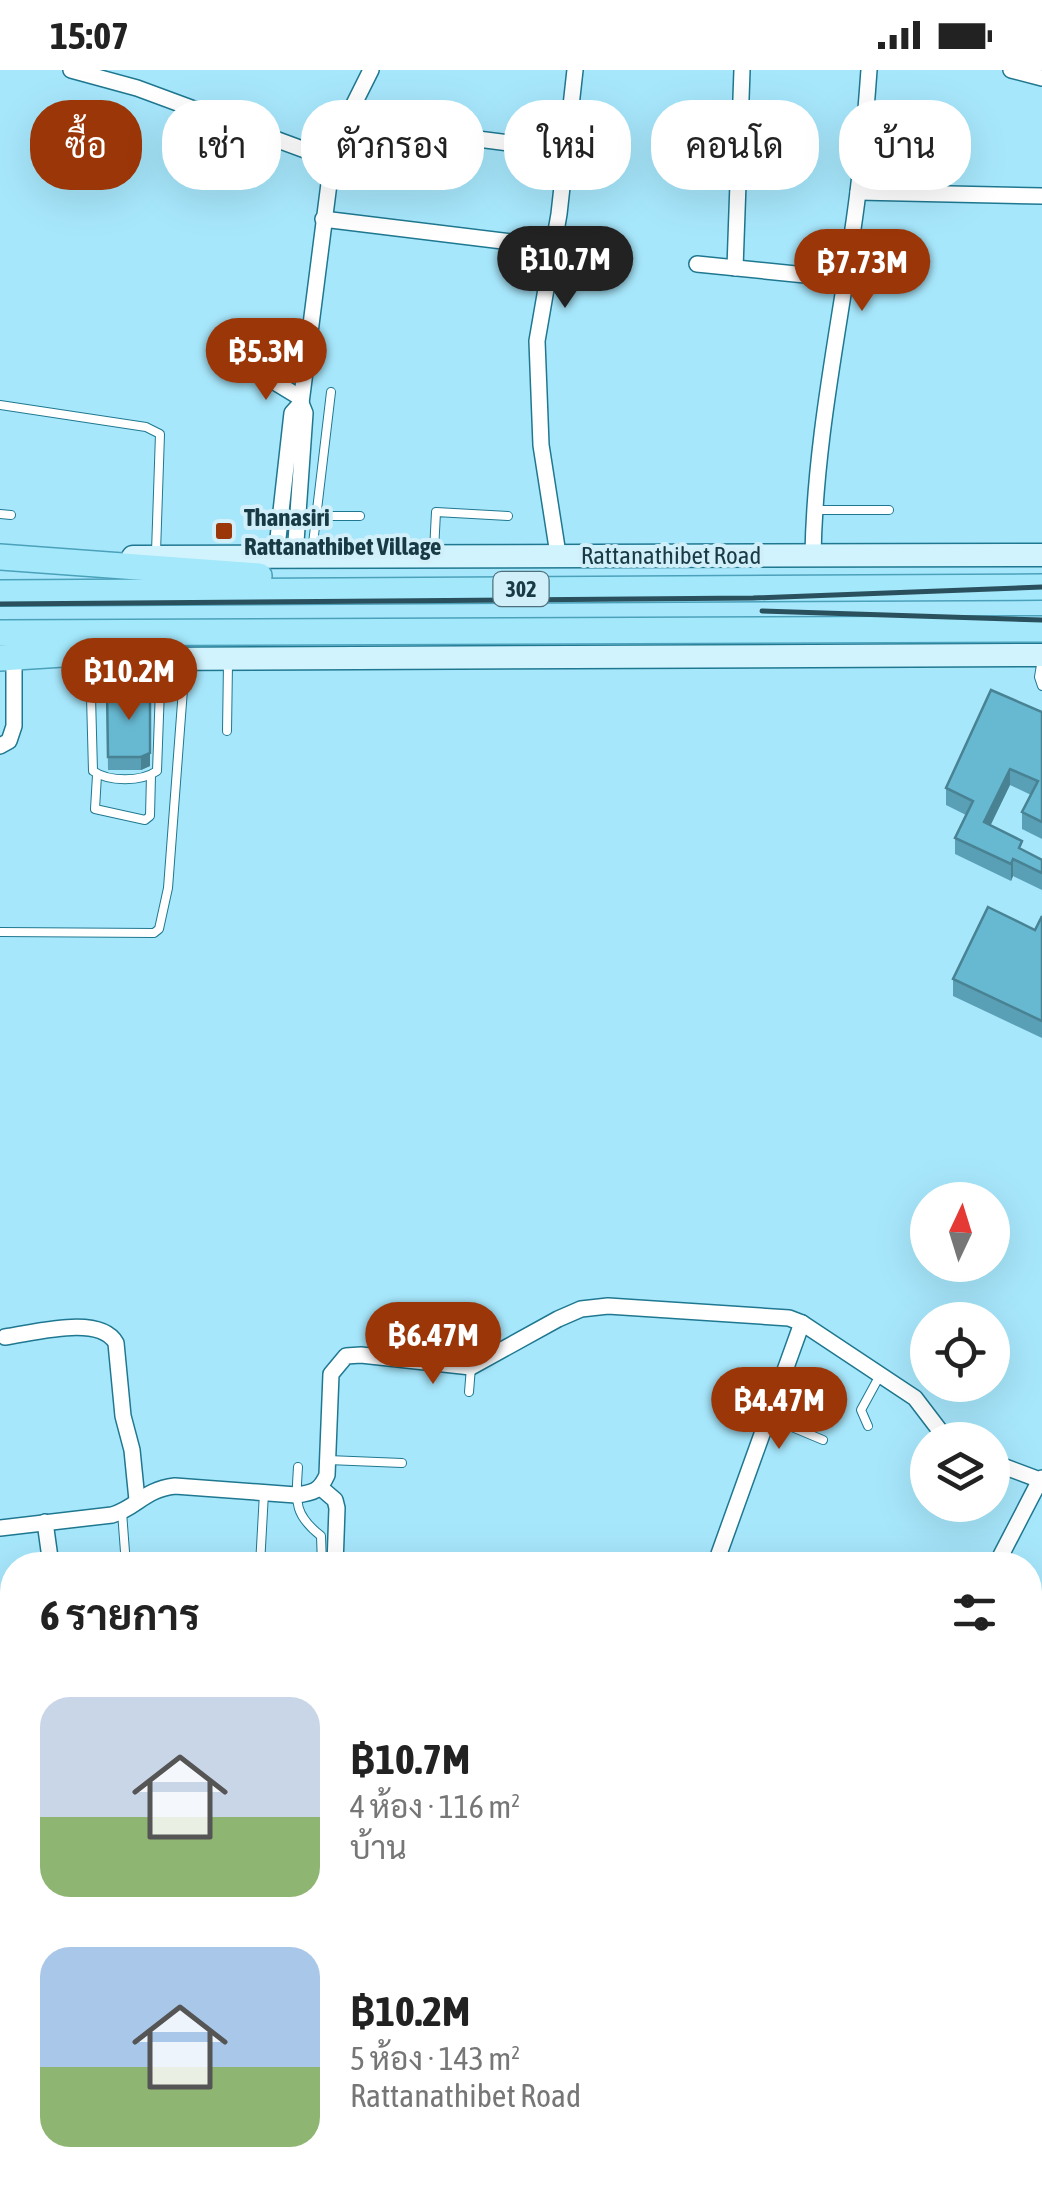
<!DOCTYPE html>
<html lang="th">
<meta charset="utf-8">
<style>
body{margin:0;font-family:"Asap Condensed",Sarabun,sans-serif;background:#f6f6f6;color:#222;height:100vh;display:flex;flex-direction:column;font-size:38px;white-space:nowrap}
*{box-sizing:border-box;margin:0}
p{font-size:32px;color:#767676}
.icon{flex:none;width:55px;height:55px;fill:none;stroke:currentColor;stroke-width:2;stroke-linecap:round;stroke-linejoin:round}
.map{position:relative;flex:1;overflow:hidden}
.side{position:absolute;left:0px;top:1482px;width:1042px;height:642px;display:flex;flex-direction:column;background:#fff;border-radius:40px 40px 0 0;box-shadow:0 10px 40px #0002}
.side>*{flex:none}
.banner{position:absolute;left:30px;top:30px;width:982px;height:90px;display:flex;gap:20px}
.needle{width:65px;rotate:4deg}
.controls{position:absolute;left:910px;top:1112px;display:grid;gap:20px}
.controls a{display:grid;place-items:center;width:100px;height:100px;border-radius:50%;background:#fff;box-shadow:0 10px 40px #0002;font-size:50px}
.price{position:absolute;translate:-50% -85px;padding:0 22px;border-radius:35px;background:#9b3608;color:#fff;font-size:32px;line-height:65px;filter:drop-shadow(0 2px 5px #0008)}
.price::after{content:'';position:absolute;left:50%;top:60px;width:30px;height:22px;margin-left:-15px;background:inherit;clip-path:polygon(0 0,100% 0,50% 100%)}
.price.active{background:#222;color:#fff}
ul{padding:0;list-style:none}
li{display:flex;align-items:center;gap:30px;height:250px;padding:0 40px}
li span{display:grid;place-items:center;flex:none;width:280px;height:200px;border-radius:30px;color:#555}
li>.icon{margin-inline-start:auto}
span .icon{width:120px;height:120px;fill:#fffc;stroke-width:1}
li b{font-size:42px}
h2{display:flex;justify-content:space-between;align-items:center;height:120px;padding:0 40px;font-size:42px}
.tag{padding:0 35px;border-radius:40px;background:#fff;box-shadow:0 10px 40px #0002;font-size:35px;line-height:90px}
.tag.active{background:#9b3608;color:#fff}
.status{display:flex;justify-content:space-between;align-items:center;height:70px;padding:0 50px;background:#fff;direction:ltr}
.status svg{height:28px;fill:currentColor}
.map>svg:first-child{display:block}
</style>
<div class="status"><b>15:07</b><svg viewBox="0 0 49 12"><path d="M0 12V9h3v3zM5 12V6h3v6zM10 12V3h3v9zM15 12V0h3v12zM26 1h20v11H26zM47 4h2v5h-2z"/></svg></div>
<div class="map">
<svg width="1042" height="2124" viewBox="0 0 1042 2124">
<rect width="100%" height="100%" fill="#a7e7fc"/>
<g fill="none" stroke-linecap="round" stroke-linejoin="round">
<!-- river -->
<g stroke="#9f8d17" stroke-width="30">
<path d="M0,1684L12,1685"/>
<path d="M1030,1911L1042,1915"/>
</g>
<defs>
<g id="lane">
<path d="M0,335L146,357L160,364L156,482"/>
<path d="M814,440H889"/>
<path d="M0,444L11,445"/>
<path d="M316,446H360"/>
<path d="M434,481L436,442L508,446"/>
<path d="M312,482L331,322"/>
<path d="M90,589L93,701C109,712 141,712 157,701L161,591"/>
<path d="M1042,589L1039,607L1042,616"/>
<path d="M227,661L228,593"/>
<path d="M97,705L95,739L145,750L150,746L151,705"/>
<path d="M0,862L154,863L159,859L168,818L185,593"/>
<path d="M469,1322L471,1297"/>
<path d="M768,1347L823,1370"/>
<path d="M868,1356L861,1340L879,1307"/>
<path d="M328,1390L402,1393"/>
<path d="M298,1397C296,1431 293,1444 321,1466L322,1495"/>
<path d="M122,1442L126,1495"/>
<path d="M260,1495L264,1423"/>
</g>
<g id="street">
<path d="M71,0L137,18L332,90"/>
<path d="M1011,0L1042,8"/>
<path d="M345,52L525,75"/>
<path d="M858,122L1042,126"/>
<path d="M323,149L511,172"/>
<path d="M697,194L845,209"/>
<path d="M735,198L742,0"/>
<path d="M253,299L301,328"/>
<path d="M301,333L332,90L345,52L371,0"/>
<path d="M558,484L541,375L537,271L559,144L575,0"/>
<path d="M813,485C815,362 843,243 858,122C863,81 866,41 869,0"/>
<path d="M276,486L292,343L301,333L305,343L295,486"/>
<path d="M0,676L9,671L14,656V589"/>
<path d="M5,1267C34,1263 100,1244 116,1273L123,1346L132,1380L137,1430"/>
<path d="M992,1392L1040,1410L1042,1408"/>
<path d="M321,1418L335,1430L337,1438L335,1495"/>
<path d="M45,1452L51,1495"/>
<path d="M0,1458L112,1445C138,1437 143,1420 175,1416L296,1425C313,1423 320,1421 327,1405L331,1304L346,1286L361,1285L471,1297L558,1249L581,1239L608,1236L789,1248L802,1253L915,1328L947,1370"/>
<path d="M715,1495L802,1253"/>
<path d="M996,1495L1040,1410"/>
<path d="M757,2112L781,2124"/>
<path d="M276,2124L279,2112"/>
<path d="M825,2124L831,2112"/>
</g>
<g id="secondary">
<path d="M133,487L1042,485"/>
<path d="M136,589L1042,585"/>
</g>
<g id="primary">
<path d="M0,487L259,506"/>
<path d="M0,523L1042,517"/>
<path d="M0,563L1042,559"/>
<path d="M0,588L157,578"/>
</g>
</defs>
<!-- lane casing -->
<use href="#lane" stroke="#1f7890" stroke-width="10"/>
<!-- street casing -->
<use href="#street" stroke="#1f7890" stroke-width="18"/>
<!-- secondary casing -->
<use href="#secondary" stroke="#1f7890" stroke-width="25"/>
<!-- primary casing -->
<use href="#primary" stroke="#4ba1ba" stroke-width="28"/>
<!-- lane -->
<use href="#lane" stroke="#fff" stroke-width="8"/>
<!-- street -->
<use href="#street" stroke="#fff" stroke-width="15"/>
<!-- secondary -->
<use href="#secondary" stroke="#d1f3fd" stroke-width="22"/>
<!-- primary -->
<use href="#primary" stroke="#a3e8fb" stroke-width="25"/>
<!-- rail -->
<g stroke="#2a505d" stroke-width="5">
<path d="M0,534L753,528L1042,517"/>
<path d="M762,541L1042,550"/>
</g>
</g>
<!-- wall -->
<g fill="#599fb5">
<path d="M107,620L150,696L141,700H108Z"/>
<path d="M1042,642V769L1022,759V742L1031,725L1010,715L990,755L1022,780L1042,790V820L1013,806L1011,811L955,784V768L966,745L946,735V718Z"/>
<path d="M1042,846V968L953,926V909L1035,860Z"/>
</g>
<!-- shaded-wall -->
<g fill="#488293">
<path d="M150,632V696L141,700V687Z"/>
<path d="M1010,699V715L984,769V752Z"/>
<path d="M1013,789V806L1011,811V794Z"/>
</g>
<!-- building -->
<g fill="#67b9d2" stroke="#488293" stroke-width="2.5">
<path d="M150,619V683L141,687H108L107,620Z"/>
<path d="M991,620L1042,642V752L1022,742L1038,711L1010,699L984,752L1022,771L1019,778L1042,790V803L1013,789L1011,794L955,768L973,731L946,718Z"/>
<path d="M988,837L1035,860L1042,846V951L953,909Z"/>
</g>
<!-- markers -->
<rect fill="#9b3608" stroke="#d0eff9" stroke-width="4" x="214" y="451" width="20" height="20" rx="5"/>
<g text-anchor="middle" stroke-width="8" stroke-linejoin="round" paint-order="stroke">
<!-- shield labels -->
<rect fill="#d0eff9" stroke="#4f707b" stroke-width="2.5" x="493.5" y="502" width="55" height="34" rx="8"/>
<g font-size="22" font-weight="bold" fill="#183a45">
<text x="521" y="527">302</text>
</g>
<!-- poi labels -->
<g font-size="25" font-weight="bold" fill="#183a45" stroke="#d0eff9" text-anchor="start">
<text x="244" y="456">Thanasiri<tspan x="244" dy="29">Rattanathibet Village</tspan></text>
</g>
<!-- street labels -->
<g font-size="25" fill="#183a45" stroke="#d0eff9">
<text x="671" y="494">Rattanathibet Road</text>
</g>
</g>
</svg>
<div class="controls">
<a><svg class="needle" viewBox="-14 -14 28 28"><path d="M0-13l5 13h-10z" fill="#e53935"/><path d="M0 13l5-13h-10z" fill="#767676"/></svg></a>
<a><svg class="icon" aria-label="locate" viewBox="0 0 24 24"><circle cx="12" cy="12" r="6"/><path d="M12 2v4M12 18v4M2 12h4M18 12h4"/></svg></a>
<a><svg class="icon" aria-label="layers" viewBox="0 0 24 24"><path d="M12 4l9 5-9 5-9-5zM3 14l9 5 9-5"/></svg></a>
</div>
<b class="price active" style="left:565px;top:241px">฿10.7M</b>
<b class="price" style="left:862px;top:244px">฿7.73M</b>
<b class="price" style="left:266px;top:333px">฿5.3M</b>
<b class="price" style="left:129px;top:653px">฿10.2M</b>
<b class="price" style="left:433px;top:1317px">฿6.47M</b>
<b class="price" style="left:779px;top:1382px">฿4.47M</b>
<div class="banner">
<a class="tag active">ซื้อ</a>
<a class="tag">เช่า</a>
<a class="tag">ตัวกรอง</a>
<a class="tag">ใหม่</a>
<a class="tag">คอนโด</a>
<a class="tag">บ้าน</a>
</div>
<section class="side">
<h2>6 รายการ<svg class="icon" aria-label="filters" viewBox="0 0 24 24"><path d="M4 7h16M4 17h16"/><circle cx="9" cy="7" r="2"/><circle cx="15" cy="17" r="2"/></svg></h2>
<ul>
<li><span style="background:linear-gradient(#c9d6e8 60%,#8fb573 0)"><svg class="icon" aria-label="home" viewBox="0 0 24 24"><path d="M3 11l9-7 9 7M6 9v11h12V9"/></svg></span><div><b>฿10.7M</b><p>4 ห้อง · 116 m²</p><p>บ้าน</p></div></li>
<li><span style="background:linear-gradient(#a9c7e8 60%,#8fb573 0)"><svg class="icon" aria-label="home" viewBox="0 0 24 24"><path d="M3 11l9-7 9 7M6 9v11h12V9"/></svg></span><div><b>฿10.2M</b><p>5 ห้อง · 143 m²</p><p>Rattanathibet Road</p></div></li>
</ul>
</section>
</div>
